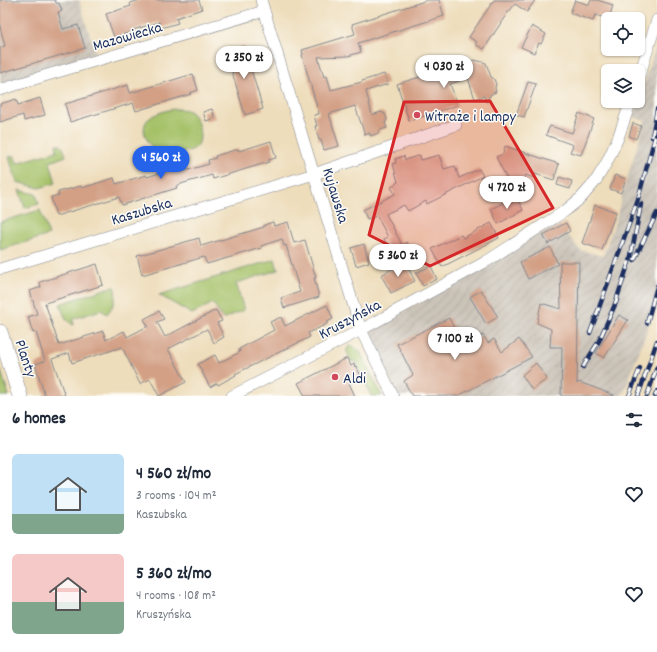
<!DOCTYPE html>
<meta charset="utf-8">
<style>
body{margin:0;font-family:Dekko,sans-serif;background:#f2f2f3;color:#1f2937;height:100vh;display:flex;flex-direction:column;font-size:15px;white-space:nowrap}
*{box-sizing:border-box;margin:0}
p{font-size:13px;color:#747a83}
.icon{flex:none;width:22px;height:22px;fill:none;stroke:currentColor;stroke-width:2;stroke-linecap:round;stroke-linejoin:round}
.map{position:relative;height:396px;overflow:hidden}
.panel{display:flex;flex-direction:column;background:#fff;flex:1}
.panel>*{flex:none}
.tools{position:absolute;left:601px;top:12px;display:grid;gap:8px}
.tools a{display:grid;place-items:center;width:44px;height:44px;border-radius:6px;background:#fff;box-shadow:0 1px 3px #0004;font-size:20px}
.price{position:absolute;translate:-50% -34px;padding:0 9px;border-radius:14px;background:#fff;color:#222;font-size:13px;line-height:26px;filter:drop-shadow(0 1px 2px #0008)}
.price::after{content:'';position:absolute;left:50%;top:24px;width:12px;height:9px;margin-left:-6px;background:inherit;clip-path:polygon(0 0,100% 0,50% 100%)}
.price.on{background:#2563eb;color:#fff}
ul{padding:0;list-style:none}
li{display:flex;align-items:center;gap:12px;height:100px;padding:0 12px}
li span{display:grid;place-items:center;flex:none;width:112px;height:80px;border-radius:6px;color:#555}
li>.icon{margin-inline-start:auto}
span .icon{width:48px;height:48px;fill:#fffc;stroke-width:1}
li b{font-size:17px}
h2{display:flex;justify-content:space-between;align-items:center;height:48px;padding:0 12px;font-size:17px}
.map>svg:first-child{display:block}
</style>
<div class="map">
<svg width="657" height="396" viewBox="0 0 657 396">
<defs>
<pattern id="industrial-furrows" width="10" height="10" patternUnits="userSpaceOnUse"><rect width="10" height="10" fill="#cac3b8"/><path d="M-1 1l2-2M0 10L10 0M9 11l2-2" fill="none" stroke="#ada8a1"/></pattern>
</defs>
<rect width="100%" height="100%" fill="#fdfcf7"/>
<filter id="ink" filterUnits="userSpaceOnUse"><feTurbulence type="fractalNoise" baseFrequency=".025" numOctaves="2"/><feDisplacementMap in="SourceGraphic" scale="8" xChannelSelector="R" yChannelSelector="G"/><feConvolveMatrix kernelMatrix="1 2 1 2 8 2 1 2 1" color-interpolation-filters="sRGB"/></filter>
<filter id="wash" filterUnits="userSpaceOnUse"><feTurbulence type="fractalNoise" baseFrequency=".012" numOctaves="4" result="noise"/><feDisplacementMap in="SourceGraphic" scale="16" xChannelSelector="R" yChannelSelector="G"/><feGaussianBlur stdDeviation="0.9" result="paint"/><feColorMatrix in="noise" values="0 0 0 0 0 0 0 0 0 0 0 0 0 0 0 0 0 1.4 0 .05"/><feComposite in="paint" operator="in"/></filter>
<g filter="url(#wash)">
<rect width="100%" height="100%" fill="#edb"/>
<!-- industrial -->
<g fill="url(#industrial-furrows)">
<path d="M0,0H79L98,61L0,92Z"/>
<path d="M657,44V298L650,322L625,390L621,396H616L609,393L608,396H398L367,333L557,222L580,250L603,256L616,219L622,195L645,121L633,117Z"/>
</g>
<!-- green -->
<g fill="#a5c168" stroke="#607863">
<path d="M174,109C179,109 185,109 189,111C198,116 203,136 198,145C195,150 187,151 182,153C178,155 174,157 170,157C157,156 140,138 145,124C148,115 166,110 174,109Z"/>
<path d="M56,144C63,144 64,150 66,156L50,162L56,183L39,188L17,182L9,157L14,155L17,163L57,151Z"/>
<path d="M19,190L36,194L39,204L25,208Z"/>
<path d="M40,210L49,235L0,250V222Z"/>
<path d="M275,259L278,270L236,283L244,310L223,319L213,303L192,314L159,295Z"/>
<path d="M114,286C118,298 114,305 107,314L101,310L73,319L74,325C64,321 64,313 60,304Z"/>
<path d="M350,346H353L354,348L359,350L382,396H371L357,364L355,361L352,362L347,352V349Z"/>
<path d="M0,368L9,396H0Z"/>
</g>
<g id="blocks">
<!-- building -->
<g fill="#d3a086">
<path d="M0,0H55L56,3H59L62,11L58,12L63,29L78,25L85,48L0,73V48L5,46L0,27Z"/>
<path d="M140,0H199L202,9L176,18L178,23L161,28L159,22L133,30L134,31L114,37L106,14L131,6L130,3Z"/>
<path d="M428,0H439L444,16L358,43L361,52L348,56L318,57L324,77L327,76L331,90L362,82V81L384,74L388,84L366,91L372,115L381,112L385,114L387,119L385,123L387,128L380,130L379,133L370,136V133L365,135L355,106L329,114L339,146L324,150L321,140H319L315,126H317L314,115L319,114L302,55H303L302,50L355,34L352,24Z"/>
<path d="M494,0H535L527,12L515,4L509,12H508L484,49L475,44L477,42L469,37Z"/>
<path d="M575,0L589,5L591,0H597L613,5L609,19L595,15L593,21L570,13Z"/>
<path d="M532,26L546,34L541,44L539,43L534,53L521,47Z"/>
<path d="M244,46L263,109L245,115L226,52Z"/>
<path d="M475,60L486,63L491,77L494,79L496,84L495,88L496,92L491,94L486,102L484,96L475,99L468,78L450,84L458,105L409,121L397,84Z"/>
<path d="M193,74L198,90L190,93L191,94L136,111L133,103L70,122L65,104L128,85L130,93Z"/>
<path d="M528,82L536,84L524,117L516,115Z"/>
<path d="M40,98L45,115L24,121L23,115L0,122V104L16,99L18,105Z"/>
<path d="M212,109L215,118L206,121L203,112Z"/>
<path d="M579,113L594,119L581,155L570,152L573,145L546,135L550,126L572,133Z"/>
<path d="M633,123L641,126L636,139L629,136Z"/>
<path d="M271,141L276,158L268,160L269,162L213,179L212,175L184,183L176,186L177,188L122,205L119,197L56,216L51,197L59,195L58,192L81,186L82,188L114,178L116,184L146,175L147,177L179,167L181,172L209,164L208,160L216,158L215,156L238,149L239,151Z"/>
<path d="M505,146L559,164L554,180L535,174L534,178L526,175L514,193L496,157L503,154Z"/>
<path d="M420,155L421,160L439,155L444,169L455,166L459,178L479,169L483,176L427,204L426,201L408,211L404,205L386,214L402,245L407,242L411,250L385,258L383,254L390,251L384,239L388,237L377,216L367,219L363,210L395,194L391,187L398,182L393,164L396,163L395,159L404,156L405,160Z"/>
<path d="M615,175L626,179L621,193L610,189Z"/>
<path d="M559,177L572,181L570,189L557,185Z"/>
<path d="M516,196L523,210L498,224L491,209Z"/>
<path d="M595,205L616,212L602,250L582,243Z"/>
<path d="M273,222L274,226L288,222L294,243L305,240L316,278H314L319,297L284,308L281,298L300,292L286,245L284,246L282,239L261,246L262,248L207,264L204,257L142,275L137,256L199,238L201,246L264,227V225Z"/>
<path d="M491,223L499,238L442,267L432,249L461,235L463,238Z"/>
<path d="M566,223L570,231L548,244L543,235Z"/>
<path d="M364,244L369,262L356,266L351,248Z"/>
<path d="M550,247L558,264L528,279L520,262Z"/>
<path d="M405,262L415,281L391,293L381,275Z"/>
<path d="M560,262H579L577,384L579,382L614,395V396H561L562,347H550L551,329L537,323L541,303L561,309Z"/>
<path d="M97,264L103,285L45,303L59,345L103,331L106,340L124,331L127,337L148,326L144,319L159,311L164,319L157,322L165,337L216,310L222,321L217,323L224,337L214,343L207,329L168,349L186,382L159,396L150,379L140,384L122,347L72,363L69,353L52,359L65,396H45L35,364L45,361L36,332L33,333L28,317L37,314L30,291L41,287L40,282Z"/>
<path d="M431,266L437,279L423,286L416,273Z"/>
<path d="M481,290L498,317L486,324L470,297Z"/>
<path d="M327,305L333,319L327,322V324L308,333L310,337L235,374L236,375L218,385L217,383L210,387L198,364L215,355L219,363L240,352L239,349L274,330L270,322L281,317L285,326Z"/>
<path d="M619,315L628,320L604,358L596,353Z"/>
<path d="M449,318L463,346L483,335L488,343L494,339L502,352L519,339L532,357L458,396H412L404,381L413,375L397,344Z"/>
<path d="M347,358L351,366L354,364L355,367L356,366L361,376L357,378L358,379L349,383L355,396H305L298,383Z"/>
<path d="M536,363L547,379L532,390L522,375Z"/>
</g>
</g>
</g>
<g filter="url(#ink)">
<use href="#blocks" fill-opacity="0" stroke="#84868c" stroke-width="1"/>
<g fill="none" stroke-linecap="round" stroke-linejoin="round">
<defs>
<g id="street">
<path d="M261,0L361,330L393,396"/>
<path d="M638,80L657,20"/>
<path d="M0,90L44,76L264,11"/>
<path d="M0,269L314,174L456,125"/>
<path d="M232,396L361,330L487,261L565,211L581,198L595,182L607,162L618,138L631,101"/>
</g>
<path id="secondary" d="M0,332L20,396"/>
</defs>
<!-- street casing -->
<use href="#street" stroke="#84868c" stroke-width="12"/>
<!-- secondary casing -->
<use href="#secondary" stroke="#84868c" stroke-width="16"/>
<!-- street -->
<use href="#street" stroke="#fff" stroke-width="11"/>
<!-- secondary -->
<use href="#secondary" stroke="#fff" stroke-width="15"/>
<defs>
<g id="rail">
<path d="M652,137L657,109"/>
<path d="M634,260L657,213"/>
<path d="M615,304L631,256L641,204"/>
<path d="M647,323L657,286"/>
<path d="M590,333L638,199L647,166L657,130"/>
<path d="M583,367L599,341L617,300"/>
<path d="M629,396L640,368"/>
<path d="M638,396L657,341"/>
<path d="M647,396L657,367"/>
<path d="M655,396L657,391"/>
</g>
</defs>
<!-- rail casing -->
<use href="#rail" stroke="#1b2f5e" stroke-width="4.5"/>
<!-- rail -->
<use href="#rail" stroke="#fdfcf7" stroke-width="3" stroke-dasharray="9" stroke-linecap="butt"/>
</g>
</g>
<!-- marked area -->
<path fill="#d62828" fill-opacity="0.2" stroke="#d62828" stroke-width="3" stroke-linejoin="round" d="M490,101L553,208L430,266L369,235L404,102Z"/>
<!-- markers -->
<g fill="#d1495b" stroke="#fdfcf7" stroke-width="1.5">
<circle cx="417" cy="115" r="4"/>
<circle cx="335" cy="377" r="4"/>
</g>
<g text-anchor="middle" stroke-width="3" stroke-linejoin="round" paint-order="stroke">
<!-- street labels -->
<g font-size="16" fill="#1b2f5e" stroke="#fdfcf7">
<text transform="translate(127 35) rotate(-16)" y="6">Mazowiecka</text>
<text transform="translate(337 195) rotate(73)" y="6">Kujawska</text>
<text transform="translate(141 210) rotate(-17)" y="6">Kaszubska</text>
<text transform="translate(349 318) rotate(-28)" y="6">Kruszyńska</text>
<text transform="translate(27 358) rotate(72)" y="6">Planty</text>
</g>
<!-- poi labels -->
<g font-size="16" fill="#1b2f5e" stroke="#fdfcf7" text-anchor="start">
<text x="425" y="121">Witraże i lampy</text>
<text x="343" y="383">Aldi</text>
</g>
</g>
</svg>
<div class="tools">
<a><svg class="icon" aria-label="locate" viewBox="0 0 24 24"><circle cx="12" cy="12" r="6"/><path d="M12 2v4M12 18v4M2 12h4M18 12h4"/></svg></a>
<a><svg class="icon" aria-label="layers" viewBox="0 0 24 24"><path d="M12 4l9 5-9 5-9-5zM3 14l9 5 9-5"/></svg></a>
</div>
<b class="price" style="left:244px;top:80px">2 350 zł</b>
<b class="price" style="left:444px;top:89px">4 030 zł</b>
<b class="price on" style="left:161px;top:180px">4 560 zł</b>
<b class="price" style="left:507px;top:210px">4 720 zł</b>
<b class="price" style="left:398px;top:278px">5 360 zł</b>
<b class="price" style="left:455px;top:361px">7 100 zł</b>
</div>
<section class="panel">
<h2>6 homes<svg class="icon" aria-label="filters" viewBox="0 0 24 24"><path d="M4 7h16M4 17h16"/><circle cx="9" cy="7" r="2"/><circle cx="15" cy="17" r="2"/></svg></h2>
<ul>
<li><span style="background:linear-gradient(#bfe0f5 75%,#7fa58c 0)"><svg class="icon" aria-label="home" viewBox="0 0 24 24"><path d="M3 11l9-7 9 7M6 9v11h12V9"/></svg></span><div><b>4 560 zł/mo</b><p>3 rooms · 104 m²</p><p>Kaszubska</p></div><svg class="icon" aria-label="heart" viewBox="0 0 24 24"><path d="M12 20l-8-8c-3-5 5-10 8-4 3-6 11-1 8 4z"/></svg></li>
<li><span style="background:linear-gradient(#f6c9c9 60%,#7fa58c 0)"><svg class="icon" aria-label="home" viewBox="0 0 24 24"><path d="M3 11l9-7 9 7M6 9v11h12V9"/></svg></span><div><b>5 360 zł/mo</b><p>4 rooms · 108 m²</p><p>Kruszyńska</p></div><svg class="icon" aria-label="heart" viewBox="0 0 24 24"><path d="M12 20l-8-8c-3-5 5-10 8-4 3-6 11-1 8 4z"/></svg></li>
</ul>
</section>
